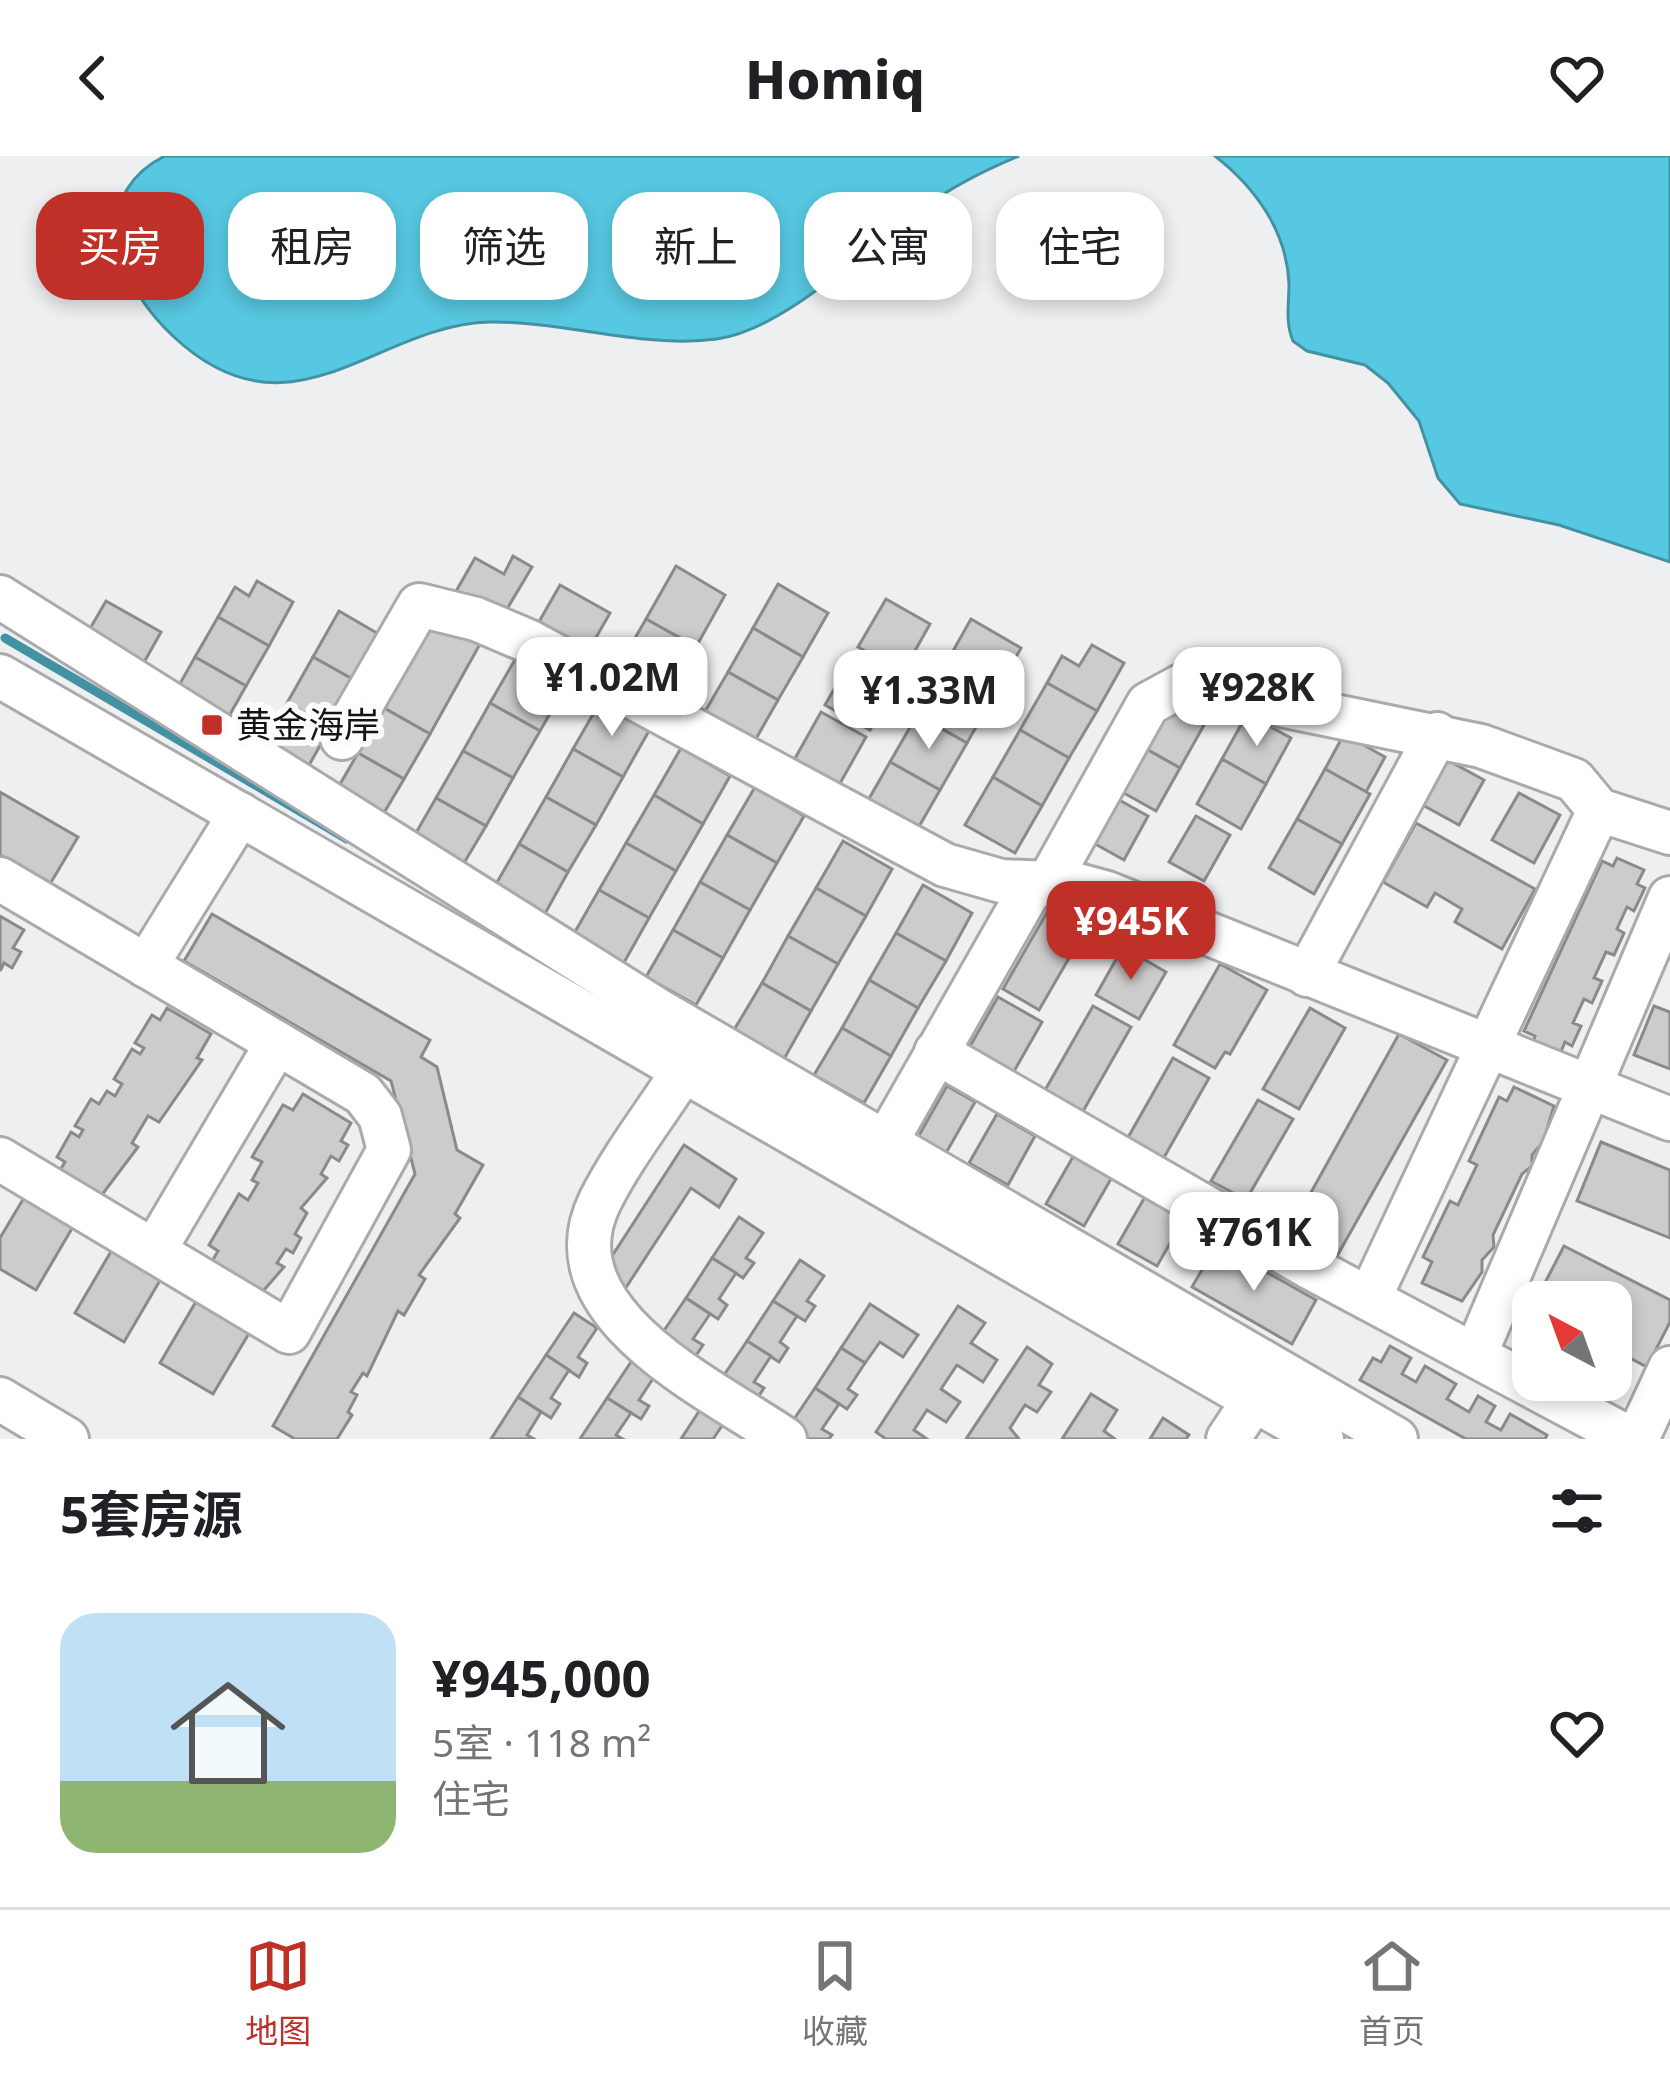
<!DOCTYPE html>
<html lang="zh">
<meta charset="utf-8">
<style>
body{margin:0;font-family:"Noto Sans","Noto Sans SC",sans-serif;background:#f2f2f2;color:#202124;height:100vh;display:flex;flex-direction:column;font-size:45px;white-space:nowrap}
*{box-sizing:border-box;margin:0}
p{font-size:39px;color:#757577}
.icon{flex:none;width:66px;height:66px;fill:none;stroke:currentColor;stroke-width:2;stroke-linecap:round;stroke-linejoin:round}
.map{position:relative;height:1283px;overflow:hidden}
.side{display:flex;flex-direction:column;background:#fff;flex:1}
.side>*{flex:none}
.top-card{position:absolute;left:36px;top:36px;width:1599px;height:108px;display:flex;gap:24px}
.needle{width:78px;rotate:319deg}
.buttons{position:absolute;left:1512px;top:1125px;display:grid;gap:24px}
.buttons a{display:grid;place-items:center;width:120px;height:120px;border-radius:24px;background:#fff;box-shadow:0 6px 18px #0003;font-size:60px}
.price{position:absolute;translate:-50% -102px;padding:0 27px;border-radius:24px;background:#fff;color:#222;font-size:39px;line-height:78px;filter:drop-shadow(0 3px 6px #0008)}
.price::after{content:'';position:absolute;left:50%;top:72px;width:36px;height:27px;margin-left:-18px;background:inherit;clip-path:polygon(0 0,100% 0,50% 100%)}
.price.active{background:#bf3128;color:#fff}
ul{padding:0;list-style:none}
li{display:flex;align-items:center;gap:36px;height:300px;padding:0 60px}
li+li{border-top:3px solid #e0e0e0}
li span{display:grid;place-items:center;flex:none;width:336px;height:240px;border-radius:36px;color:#555}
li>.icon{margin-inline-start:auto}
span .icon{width:144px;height:144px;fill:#fffc;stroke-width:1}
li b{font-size:51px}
h2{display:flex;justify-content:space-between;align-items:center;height:144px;padding:0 60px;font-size:51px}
.chip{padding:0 42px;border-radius:36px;background:#fff;box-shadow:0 6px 18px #0003;font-size:42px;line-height:108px}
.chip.active{background:#bf3128;color:#fff}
header{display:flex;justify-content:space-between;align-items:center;height:156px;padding:0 60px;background:#fff;font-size:54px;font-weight:800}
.tabs{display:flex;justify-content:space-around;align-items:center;height:168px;border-top:3px solid #e0e0e0;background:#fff;font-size:33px;color:#757577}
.tabs a{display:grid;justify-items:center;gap:6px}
.tabs .active{color:#bf3128}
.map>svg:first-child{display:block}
</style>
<header><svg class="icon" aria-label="back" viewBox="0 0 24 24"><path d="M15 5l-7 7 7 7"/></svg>Homiq<svg class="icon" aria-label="heart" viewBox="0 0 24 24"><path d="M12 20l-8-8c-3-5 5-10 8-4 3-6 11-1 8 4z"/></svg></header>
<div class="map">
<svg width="1670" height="1283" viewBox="0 0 1670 1283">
<rect width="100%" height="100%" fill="#eeeff1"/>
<!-- water -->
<g fill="#57c8e1" stroke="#4392a4" stroke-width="3">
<path d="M165,0H1019C985,14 953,30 923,52C865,92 786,173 717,183C643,193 564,165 490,166C376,168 292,291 174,181C145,154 123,120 117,80C112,45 134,15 165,0Z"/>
<path d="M1215,0H1670V406L1559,369L1460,348L1438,322L1419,265L1388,227L1365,209L1307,195L1293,185C1285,166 1289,148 1289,128C1287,75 1255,31 1215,0Z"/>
</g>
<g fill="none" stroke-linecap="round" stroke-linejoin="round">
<!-- stream -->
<path stroke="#4392a4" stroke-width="9" d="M5,482L347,683"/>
</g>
<!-- building -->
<g fill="#cecbcb" stroke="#8c8989" stroke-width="3">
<path d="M513,400L532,411L501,463L455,437L475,402L504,418Z"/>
<path d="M676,410L725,439L696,491L646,463Z"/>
<path d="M257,425L293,446L269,490L218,461L235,431L249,440Z"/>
<path d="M778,428L828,457L803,501L753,472Z"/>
<path d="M560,429L610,457L586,499L536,471Z"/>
<path d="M886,443L930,468L903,516L858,491Z"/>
<path d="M106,445L161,476L133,526L77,495Z"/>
<path d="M339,455L382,480L356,525L313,501Z"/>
<path d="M218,461L269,490L246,530L195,501Z"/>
<path d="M434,462L480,488L430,578L384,552Z"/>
<path d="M646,463L696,491L669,538L619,510Z"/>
<path d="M971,463L1021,492L994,539L944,511Z"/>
<path d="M753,472L803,501L778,544L728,516Z"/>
<path d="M1092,489L1124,507L1097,555L1047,527L1062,500L1079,510Z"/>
<path d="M854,499L898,524L870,574L825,549Z"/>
<path d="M517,500L567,528L540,575L490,547Z"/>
<path d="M195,501L246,530L220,576L169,547Z"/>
<path d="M313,501L356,525L330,572L287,547Z"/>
<path d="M944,511L994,539L967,587L917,559Z"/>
<path d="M728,516L778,544L753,588L703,559Z"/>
<path d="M1047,527L1097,555L1069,602L1020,574Z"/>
<path d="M600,546L650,573L623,621L573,593Z"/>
<path d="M1162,546L1204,569L1180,612L1139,589Z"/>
<path d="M287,547L330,572L304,618L261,593Z"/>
<path d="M490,547L540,575L513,622L463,595Z"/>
<path d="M384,552L430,578L404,623L358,597Z"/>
<path d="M821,556L866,581L838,631L793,606Z"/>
<path d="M1247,558L1291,582L1266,628L1222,603Z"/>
<path d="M917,559L967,587L940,634L890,606Z"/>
<path d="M1020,574L1069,602L1042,650L993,621Z"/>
<path d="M1344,578L1385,601L1366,636L1325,613Z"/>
<path d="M1139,589L1180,612L1156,655L1115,632Z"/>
<path d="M681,592L730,620L703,668L654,639Z"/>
<path d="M573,593L623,621L596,669L546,641Z"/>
<path d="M463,595L513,622L486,670L436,642Z"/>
<path d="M358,597L404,623L378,667L332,642Z"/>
<path d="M1442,601L1484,624L1459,669L1417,646Z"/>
<path d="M1222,603L1266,628L1241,673L1197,648Z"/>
<path d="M890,606L940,634L913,681L863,653Z"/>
<path d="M1325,613L1370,638L1342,688L1297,663Z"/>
<path d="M993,621L1042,650L1015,697L965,669Z"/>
<path d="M755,631L804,660L777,707L727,679Z"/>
<path d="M0,636L78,681L50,728L0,699Z"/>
<path d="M1519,637L1560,659L1534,707L1492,684Z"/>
<path d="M654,639L703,668L676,715L626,687Z"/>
<path d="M1112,640L1148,660L1124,704L1088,684Z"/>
<path d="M546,641L596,669L568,716L519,688Z"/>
<path d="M436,642L486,670L458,717L409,689Z"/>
<path d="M1196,660L1230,679L1204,725L1169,706Z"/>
<path d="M1297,663L1342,688L1314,738L1269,712Z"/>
<path d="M1416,667L1535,733L1502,793L1455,766L1462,753L1435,737L1427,751L1383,726Z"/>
<path d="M727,679L777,707L750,754L700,726Z"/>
<path d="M843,685L892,713L866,760L816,732Z"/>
<path d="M626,687L676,715L649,762L599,734Z"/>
<path d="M519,688L568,716L542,763L492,735Z"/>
<path d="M1617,702L1644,714L1637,728L1645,732L1634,755L1627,751L1617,773L1624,777L1614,799L1606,796L1594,822L1602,825L1592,847L1584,843L1573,867L1581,870L1572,890L1565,886L1560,898L1533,886L1535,880L1524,875L1602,705L1613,710Z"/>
<path d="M700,726L750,754L723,802L673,774Z"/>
<path d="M923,729L972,757L946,805L896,777Z"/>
<path d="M816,732L866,760L838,808L788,780Z"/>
<path d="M599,734L649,762L622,810L572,781Z"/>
<path d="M1050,751L1087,771L1039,854L1003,833Z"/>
<path d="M212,758L430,884L421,901L437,911L457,994L483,1009L455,1058L460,1062L419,1119L425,1123L404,1159L398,1155L367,1220L363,1217L351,1236L357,1239L348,1256L352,1259L337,1283H295L273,1270L415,1018L391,925L184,805Z"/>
<path d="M0,760L24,774L13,792L21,796L12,812L4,807L0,815Z"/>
<path d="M673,774L723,802L696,849L646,821Z"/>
<path d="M896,777L946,805L918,852L869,824Z"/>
<path d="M788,780L838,808L811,855L762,827Z"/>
<path d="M1123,791L1166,816L1139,863L1096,839Z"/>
<path d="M1220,808L1267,834L1230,898L1225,896L1215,912L1174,889Z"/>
<path d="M869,824L918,852L891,900L842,872Z"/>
<path d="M762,827L811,855L784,903L734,874Z"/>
<path d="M998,841L1042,866L1013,917L969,892Z"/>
<path d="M1093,850L1131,871L1082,957L1044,936Z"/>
<path d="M1654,850L1670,856V913L1634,899Z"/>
<path d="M167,852L211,878L197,902L202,904L159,966L148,960L132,987L138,991L98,1044L57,1019L65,1006L57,1001L71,976L79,981L83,974L75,970L91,943L99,948L107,935L115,940L122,928L114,923L132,893L140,898L144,892L135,887L152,859L160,864Z"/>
<path d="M1310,852L1345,872L1299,953L1263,933Z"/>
<path d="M842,872L891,900L864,947L814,919Z"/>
<path d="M1399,878L1447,904L1336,1102L1289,1076Z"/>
<path d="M1173,902L1209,922L1162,1005L1126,985Z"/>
<path d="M947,930L975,946L946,997L918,981Z"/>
<path d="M1514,931L1554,950L1543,986L1532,999V1010L1522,1018L1493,1079L1494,1091L1482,1104V1116L1462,1145L1422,1127L1432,1106L1423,1101L1450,1045L1458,1049L1477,1009L1469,1005L1499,941L1507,945Z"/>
<path d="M303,938L351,967L341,985L348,989L339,1005L331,1000L321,1018L327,1022L301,1052L307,1057L295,1078L301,1082L293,1097L286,1093L277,1107L284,1111L257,1142L208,1112L218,1095L209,1089L239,1038L248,1044L258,1027L252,1024L262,1006L252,1001L283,949L293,954Z"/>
<path d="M1258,944L1293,963L1246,1044L1211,1025Z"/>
<path d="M997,958L1035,980L1008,1029L969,1007Z"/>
<path d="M1601,986L1670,1014V1082L1577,1045Z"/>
<path d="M684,989L736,1023L719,1051L691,1032L625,1133L601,1117Z"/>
<path d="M1074,999L1112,1021L1084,1070L1046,1048Z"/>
<path d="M1146,1039L1185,1061L1157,1110L1118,1088Z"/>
<path d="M25,1040L74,1069L36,1134L0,1113V1082Z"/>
<path d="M739,1061L763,1077L746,1102L754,1107L743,1122L712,1102Z"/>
<path d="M1217,1088L1316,1144L1292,1188L1192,1131Z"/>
<path d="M1564,1090L1670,1144V1166L1647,1211L1611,1192V1146H1535Z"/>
<path d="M113,1092L162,1121L124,1186L75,1157Z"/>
<path d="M712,1102L736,1117L719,1143L727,1149L718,1163L686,1142Z"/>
<path d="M800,1104L824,1120L807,1145L815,1150L805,1165L773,1145Z"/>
<path d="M198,1142L251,1174L213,1238L160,1207Z"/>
<path d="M686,1142L710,1158L693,1183L703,1189L693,1204L659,1182Z"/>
<path d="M773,1145L797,1160L780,1186L788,1192L779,1206L747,1185Z"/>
<path d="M870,1148L918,1179L903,1201L880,1186L865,1207L841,1192Z"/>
<path d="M958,1150L985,1167L971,1187L997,1204L983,1226L957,1209L941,1233L960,1246L946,1266L927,1254L914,1274L927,1283H886L876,1276Z"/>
<path d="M574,1157L597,1172L578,1201L587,1207L579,1221L546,1199Z"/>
<path d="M747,1185L771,1200L754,1226L764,1232L754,1247L720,1225Z"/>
<path d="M1390,1190L1411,1202L1402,1218L1416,1226L1425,1210L1456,1228L1447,1243L1469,1256L1478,1240L1495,1250L1486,1266L1501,1274L1510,1258L1547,1279L1545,1283H1466L1360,1224L1373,1202L1381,1206Z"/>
<path d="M1027,1191L1052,1208L1039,1229L1051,1236L1037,1256L1025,1249L1010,1272L1019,1283H966Z"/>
<path d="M841,1192L865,1207L848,1233L857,1239L847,1253L815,1232Z"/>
<path d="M546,1199L569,1214L551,1242L560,1248L551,1262L518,1241Z"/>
<path d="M635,1200L658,1215L639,1244L649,1250L641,1263L607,1242Z"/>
<path d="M815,1232L839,1248L822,1273L832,1279L829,1283H805L788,1272Z"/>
<path d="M1091,1238L1117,1254L1104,1275L1115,1283H1062Z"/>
<path d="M518,1241L541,1256L527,1279L534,1283H491Z"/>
<path d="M607,1242L631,1257L616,1279L623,1283H580Z"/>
<path d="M705,1246L728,1261L713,1283H681Z"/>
<path d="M1163,1262L1189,1279L1186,1283H1150Z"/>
</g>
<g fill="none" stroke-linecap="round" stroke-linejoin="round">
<defs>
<g id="minor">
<path d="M0,441L661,856L1396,1283"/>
<path d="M0,520L1322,1283"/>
<path d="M342,582L419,449L476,463L528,485L945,709L1001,725L1074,728L1107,737L1670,963"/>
<path d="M0,723L363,938L380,960L389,994L289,1176L0,1003"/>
<path d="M1047,729L1148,548L1183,529L1481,590L1574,624L1599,654L1670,677"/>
<path d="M146,810L240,658"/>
<path d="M1307,819L1437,578"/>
<path d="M936,896L1311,1112L1631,1283"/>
<path d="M685,912C658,955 623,999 600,1045C545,1157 712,1233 785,1283"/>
<path d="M886,986L1032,730"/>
<path d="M154,1095L277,887"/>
<path d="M1370,1141L1599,654"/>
<path d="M1476,1197L1670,742"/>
<path d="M0,1243L67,1283"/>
<path d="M1228,1283L1254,1244"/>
<path d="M1637,1283L1670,1212"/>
</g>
</defs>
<!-- minor casing -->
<use href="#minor" stroke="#a9aaac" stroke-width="48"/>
<!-- minor -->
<use href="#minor" stroke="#fff" stroke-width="42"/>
</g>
<!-- markers -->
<rect fill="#bf3128" stroke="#fcfcff" stroke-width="4.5" x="200" y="557" width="24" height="24" rx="6"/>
<g text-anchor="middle" stroke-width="12" stroke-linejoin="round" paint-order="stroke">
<!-- poi labels -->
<g font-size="36" fill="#151516" stroke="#fcfcff" text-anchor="start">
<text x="236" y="582">黄金海岸</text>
</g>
</g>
</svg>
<div class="buttons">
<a><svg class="needle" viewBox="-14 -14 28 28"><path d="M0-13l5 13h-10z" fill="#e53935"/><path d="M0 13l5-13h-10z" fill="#757577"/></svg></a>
</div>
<b class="price" style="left:612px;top:583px">¥1.02M</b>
<b class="price" style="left:1257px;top:593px">¥928K</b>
<b class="price" style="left:929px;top:596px">¥1.33M</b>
<b class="price active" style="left:1131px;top:827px">¥945K</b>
<b class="price" style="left:1254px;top:1138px">¥761K</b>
<div class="top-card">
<a class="chip active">买房</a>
<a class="chip">租房</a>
<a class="chip">筛选</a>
<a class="chip">新上</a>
<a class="chip">公寓</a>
<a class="chip">住宅</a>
</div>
</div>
<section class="side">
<h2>5套房源<svg class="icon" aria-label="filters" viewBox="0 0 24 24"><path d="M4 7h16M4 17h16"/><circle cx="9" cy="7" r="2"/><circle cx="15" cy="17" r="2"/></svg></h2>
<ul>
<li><span style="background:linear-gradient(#bfe0f5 70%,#8fb573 0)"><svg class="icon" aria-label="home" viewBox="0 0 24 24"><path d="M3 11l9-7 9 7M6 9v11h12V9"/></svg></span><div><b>¥945,000</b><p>5室 · 118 m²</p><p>住宅</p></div><svg class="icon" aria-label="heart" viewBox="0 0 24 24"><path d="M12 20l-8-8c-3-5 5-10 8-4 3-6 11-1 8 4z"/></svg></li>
</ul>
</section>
<nav class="tabs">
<a class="active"><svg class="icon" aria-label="map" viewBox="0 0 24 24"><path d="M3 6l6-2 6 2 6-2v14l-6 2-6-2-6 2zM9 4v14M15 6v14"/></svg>地图</a>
<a><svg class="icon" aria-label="saved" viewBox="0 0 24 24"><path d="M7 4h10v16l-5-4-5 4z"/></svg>收藏</a>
<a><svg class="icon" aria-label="home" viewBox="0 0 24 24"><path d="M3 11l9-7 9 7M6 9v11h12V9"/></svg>首页</a>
</nav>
